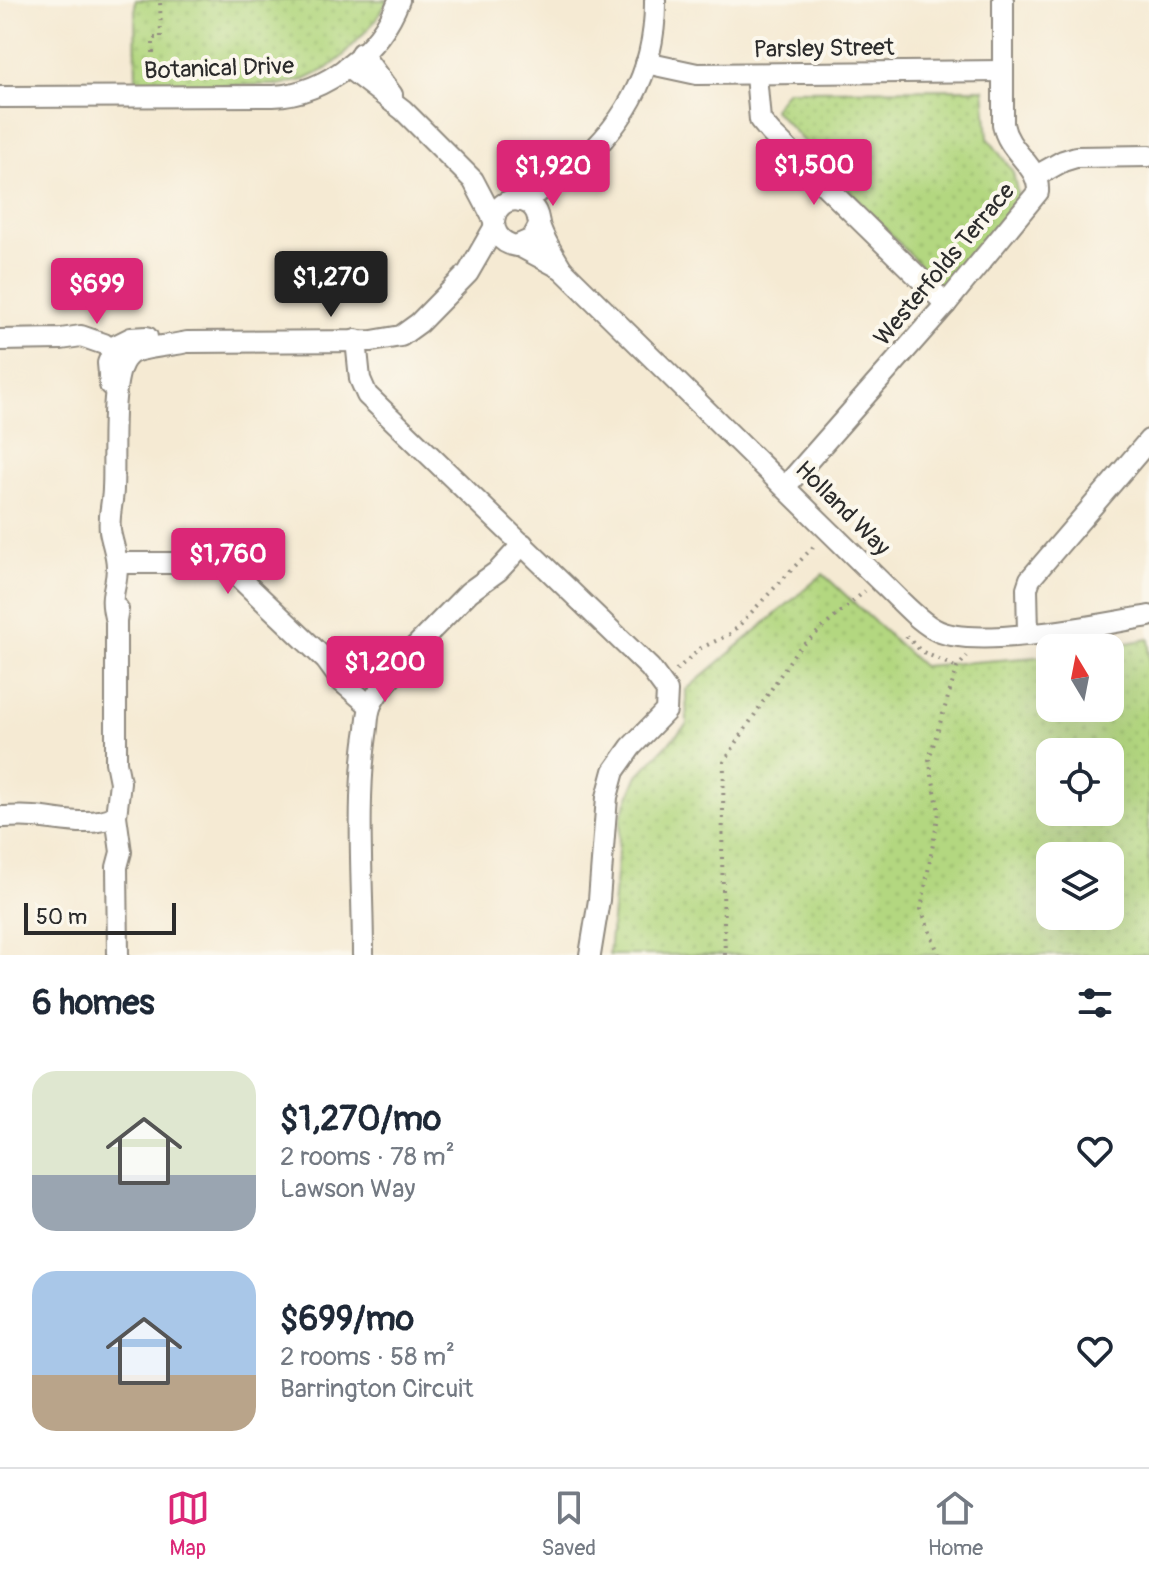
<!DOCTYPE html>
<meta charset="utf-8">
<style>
body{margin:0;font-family:Pangolin,sans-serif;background:#f2f2f3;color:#1f2937;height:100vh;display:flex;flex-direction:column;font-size:30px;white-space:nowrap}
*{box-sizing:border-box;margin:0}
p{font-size:26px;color:#747a83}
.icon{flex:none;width:44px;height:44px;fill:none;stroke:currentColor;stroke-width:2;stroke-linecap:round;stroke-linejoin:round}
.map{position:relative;height:955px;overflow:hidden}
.sheet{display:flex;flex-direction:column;background:#fff;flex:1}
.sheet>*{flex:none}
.needle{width:52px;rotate:350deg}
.tools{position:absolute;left:1036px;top:634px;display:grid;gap:16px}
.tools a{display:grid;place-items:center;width:88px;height:88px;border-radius:16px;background:#fff;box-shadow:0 8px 32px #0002;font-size:40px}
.scale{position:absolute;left:24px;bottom:20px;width:152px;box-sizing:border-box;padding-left:8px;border:4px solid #2b2b2b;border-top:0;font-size:22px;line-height:28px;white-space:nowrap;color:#2b2b2b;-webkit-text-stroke:6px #fbf7ec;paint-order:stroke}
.price{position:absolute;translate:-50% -68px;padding:0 18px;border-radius:8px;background:#db2777;color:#fff;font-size:26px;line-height:52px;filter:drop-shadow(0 2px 4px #0008)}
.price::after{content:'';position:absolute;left:50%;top:48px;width:24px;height:18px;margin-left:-12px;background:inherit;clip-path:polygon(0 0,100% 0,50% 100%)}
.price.on{background:#222;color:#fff}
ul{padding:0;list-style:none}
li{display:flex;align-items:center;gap:24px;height:200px;padding:0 32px}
li span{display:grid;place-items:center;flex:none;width:224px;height:160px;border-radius:24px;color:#555}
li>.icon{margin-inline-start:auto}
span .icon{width:96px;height:96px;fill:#fffc;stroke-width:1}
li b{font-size:34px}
h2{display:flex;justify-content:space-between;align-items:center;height:96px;padding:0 32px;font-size:34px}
.dock{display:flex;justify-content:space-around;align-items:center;height:112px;border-top:2px solid #e0e1e3;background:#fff;font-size:22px;color:#747a83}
.dock a{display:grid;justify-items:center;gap:4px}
.dock .on{color:#db2777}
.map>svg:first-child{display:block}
</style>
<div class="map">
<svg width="1149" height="955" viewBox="0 0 1149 955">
<defs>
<pattern id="park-dots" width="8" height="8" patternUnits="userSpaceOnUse" patternTransform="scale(2)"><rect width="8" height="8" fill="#b3d780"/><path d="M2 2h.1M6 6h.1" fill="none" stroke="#9ab96f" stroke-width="1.8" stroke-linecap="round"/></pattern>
</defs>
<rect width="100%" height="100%" fill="#fbf7ec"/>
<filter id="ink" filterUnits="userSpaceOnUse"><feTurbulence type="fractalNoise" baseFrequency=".0125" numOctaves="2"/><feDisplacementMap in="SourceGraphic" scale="16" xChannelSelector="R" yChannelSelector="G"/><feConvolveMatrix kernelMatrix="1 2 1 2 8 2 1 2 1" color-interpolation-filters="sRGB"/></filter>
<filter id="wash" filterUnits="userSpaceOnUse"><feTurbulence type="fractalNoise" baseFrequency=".006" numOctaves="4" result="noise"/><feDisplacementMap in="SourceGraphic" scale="32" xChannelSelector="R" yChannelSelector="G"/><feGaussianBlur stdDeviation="1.8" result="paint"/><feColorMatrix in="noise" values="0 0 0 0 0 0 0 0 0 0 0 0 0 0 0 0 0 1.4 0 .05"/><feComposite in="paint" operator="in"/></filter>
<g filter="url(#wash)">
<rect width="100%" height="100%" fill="#f5ead3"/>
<!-- park -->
<g fill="url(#park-dots)" stroke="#6f8156" stroke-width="2" fill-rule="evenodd">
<path d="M135,0H388L377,19L342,57L327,69L304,80L278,85H136Z"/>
<path d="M984,89L988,138L1013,172L1019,201L942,289L773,109L787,90Z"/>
<path d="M823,574L922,666L1050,656V708H1110V648H1099L1149,639V955H609L621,816L638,775L687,724L686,690ZM1110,752V812H1050V752ZM1110,856V916H1050V856Z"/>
</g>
</g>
<g filter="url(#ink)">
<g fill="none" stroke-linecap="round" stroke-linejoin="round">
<defs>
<g id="minor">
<path d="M361,53L392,95"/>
<path d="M646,63L697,74L1003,71"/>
<path d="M347,67L403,110L473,180L494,220"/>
<path d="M756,75L760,120L771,133L946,304"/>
<path d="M0,97L273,96C327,94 380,50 399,0"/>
<path d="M1036,176L1063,161L1076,157L1149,156"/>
<path d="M521,201C535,193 551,186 564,176C622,130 656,75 655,0"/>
<path d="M539,226L532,239L516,246C481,239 492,194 521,201C527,202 533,206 536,212C539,218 538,224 541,230C546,243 554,256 562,269"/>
<path d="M519,246L562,269L882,583C898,598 915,618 934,629C971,651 1104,624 1149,616"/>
<path d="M0,340L61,339L81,336L104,344L122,356"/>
<path d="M356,340L360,379L367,395L650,668L667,691L666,711L631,747L614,771L607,797L599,900L590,955"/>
<path d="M110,385L108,363L115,346L131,338L147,337"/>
<path d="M786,486L946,304L1038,192C1040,166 1008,153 1003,124V0"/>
<path d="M117,563H215L228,567L326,660L342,682L370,706"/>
<path d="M116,621C108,593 117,590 117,567C117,554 112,543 110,531C108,516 113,502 113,488C115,460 108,374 128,356C136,347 172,346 187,342L372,341L401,336L419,323L468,273L494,228"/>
<path d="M1028,633L1027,588L1030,579L1149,440"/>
<path d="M404,654L415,647L469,592L498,571L523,544"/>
<path d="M0,817C11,817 22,816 33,817C61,819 89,828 116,816"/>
<path d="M118,955L117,867L121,852L116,816L120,782L116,762V621L118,609"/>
<path d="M363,955C363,884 356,804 366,735C368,725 367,714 371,705C380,683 404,669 415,647"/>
</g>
</defs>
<!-- minor casing -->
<use href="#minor" stroke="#908a7f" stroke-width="24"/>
<!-- path -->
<g stroke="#908a7f" stroke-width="4" stroke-dasharray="2 6" stroke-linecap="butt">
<path d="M160,77V72L153,73V38H161L160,0"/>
<path d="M906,636L921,651L957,668"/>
<path d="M676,670L701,648L732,633L814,546L817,548"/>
<path d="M725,955L722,858L724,762L796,651L865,591"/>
<path d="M939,955L921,909L939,812L929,759L957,668L967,656"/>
</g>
<!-- minor -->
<use href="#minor" stroke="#fff" stroke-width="20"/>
</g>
</g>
<g text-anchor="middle" stroke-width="8" stroke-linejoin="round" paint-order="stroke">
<!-- street labels -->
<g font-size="24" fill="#2b2b2b" stroke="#fbf7ec">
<text transform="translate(824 48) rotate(-1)" y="8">Parsley Street</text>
<text transform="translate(219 68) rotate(-2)" y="8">Botanical Drive</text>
<text transform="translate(944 264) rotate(-50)" y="8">Westerfolds Terrace</text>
<text transform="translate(843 508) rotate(45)" y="8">Holland Way</text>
</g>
</g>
</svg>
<div class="tools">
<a><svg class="needle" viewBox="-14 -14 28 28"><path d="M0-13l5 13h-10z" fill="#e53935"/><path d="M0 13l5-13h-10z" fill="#747a83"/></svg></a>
<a><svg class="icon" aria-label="locate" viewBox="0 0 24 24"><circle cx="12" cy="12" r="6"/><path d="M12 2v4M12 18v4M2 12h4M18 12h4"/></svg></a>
<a><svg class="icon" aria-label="layers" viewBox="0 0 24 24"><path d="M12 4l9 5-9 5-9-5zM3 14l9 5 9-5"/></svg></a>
</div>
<div class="scale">50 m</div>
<b class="price" style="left:814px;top:207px">$1,500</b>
<b class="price" style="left:553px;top:208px">$1,920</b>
<b class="price on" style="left:331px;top:319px">$1,270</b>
<b class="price" style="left:97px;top:326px">$699</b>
<b class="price" style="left:228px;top:596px">$1,760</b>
<b class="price" style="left:385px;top:704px">$1,200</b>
</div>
<section class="sheet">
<h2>6 homes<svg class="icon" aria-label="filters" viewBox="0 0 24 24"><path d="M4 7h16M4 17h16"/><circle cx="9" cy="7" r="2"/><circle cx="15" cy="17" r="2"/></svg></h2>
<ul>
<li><span style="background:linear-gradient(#dfe7d0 65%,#9aa5b1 0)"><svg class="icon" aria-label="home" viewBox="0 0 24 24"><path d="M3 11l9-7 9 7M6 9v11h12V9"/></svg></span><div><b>$1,270/mo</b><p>2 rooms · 78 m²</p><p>Lawson Way</p></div><svg class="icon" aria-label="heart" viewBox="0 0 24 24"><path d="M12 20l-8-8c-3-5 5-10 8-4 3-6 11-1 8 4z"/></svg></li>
<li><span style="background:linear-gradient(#a9c7e8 65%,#b9a48a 0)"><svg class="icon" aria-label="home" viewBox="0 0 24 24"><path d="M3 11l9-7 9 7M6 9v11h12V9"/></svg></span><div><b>$699/mo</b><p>2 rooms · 58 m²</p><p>Barrington Circuit</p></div><svg class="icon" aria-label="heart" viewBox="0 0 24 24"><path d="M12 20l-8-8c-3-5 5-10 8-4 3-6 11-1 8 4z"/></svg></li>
</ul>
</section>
<nav class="dock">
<a class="on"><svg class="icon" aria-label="map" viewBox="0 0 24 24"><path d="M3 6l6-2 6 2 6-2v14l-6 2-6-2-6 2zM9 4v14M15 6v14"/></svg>Map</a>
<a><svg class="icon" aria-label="saved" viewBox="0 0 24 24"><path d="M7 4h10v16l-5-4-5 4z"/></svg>Saved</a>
<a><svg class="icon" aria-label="home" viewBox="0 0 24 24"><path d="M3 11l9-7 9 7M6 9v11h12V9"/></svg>Home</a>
</nav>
